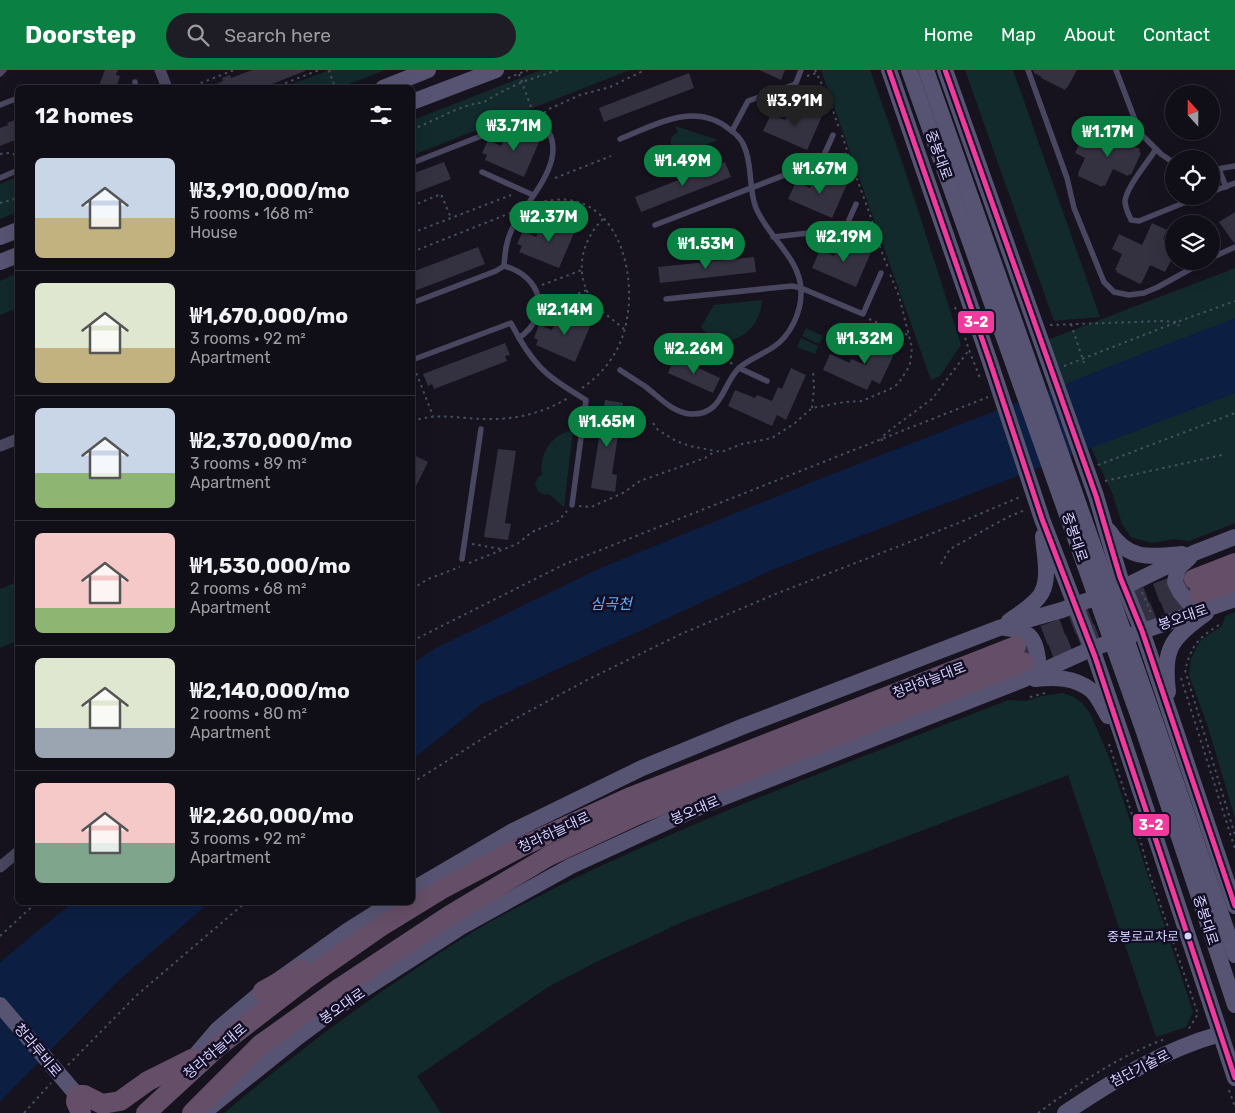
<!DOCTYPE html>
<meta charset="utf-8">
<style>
body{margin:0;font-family:Rubik,"Noto Sans KR",sans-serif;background:#1e1c24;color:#f1f3f6;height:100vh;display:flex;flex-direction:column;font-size:19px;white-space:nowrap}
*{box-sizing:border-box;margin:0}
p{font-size:16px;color:#9c9ca1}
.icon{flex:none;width:28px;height:28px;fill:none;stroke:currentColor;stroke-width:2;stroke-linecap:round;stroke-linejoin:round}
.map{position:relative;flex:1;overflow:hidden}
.sheet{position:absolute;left:15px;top:15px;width:400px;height:820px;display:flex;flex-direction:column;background:#100e17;border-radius:8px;box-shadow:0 5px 20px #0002,0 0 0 1px #302e36}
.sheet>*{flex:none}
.needle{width:32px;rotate:339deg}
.fabs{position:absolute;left:1165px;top:15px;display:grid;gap:10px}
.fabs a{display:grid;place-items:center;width:55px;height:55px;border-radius:50%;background:#100e17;box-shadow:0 5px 20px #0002,0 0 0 1px #302e36;font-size:25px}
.price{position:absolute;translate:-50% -42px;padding:0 11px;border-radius:18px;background:#0b8043;color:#fff;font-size:16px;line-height:32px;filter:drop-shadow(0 1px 2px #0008)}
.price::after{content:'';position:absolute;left:50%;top:30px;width:15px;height:11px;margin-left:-8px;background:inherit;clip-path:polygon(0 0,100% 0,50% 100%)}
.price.active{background:#222;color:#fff}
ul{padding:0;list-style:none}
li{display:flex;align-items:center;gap:15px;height:125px;padding:0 20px}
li+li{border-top:1px solid #302e36}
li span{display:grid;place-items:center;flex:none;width:140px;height:100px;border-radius:8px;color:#555}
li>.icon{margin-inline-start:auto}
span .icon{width:60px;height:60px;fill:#fffc;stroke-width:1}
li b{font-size:21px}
h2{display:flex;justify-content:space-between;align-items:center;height:60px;padding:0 20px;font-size:21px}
header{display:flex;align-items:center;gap:30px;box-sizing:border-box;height:70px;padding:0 25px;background:#0b8043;color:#fff}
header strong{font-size:24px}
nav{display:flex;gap:28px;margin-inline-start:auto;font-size:18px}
.search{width:350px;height:45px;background:#1e1c24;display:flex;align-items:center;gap:12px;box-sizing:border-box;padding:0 18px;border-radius:28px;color:#9c9ca1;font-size:19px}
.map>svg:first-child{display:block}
</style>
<header>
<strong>Doorstep</strong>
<div class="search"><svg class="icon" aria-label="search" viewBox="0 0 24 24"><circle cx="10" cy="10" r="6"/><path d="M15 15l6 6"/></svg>Search here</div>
<nav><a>Home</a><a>Map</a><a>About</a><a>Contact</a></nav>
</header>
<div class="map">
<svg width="1235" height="1043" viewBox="0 0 1235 1043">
<rect width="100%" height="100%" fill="#16131f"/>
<!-- green -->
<g fill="#122a2c">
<path d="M330,0H386L340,17H284Z"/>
<path d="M541,0H630L413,85V50Z"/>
<path d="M821,0H870C903,91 932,183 961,275L940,306L931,310Z"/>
<path d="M965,0H1013L1100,247L1054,251Z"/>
<path d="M675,56L718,70L681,84L673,80C669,73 670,66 678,62Z"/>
<path d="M17,107V142L0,149V114Z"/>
<path d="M1235,198V453L1189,471L1174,469L1152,473L1131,467L1122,454L1113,425L1042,272Z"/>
<path d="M17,203V238L0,245V211Z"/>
<path d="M762,230C761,263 723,287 701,257L714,235Z"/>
<path d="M806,258L823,266L819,274L802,266Z"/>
<path d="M801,268L818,276L815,284L797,277Z"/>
<path d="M573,360L564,437L549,424L545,425L538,421L535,414L538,407L542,405C539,383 551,365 573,360Z"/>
<path d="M17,512V571L0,578V519Z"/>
<path d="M1235,542V748L1208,657L1189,605L1191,588L1201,570L1222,556L1225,546Z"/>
<path d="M1063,623L1074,627L1083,634L1091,645L1110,690L1193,942L1186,957L1156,967L1068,705L687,850L596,892L548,917L417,1006L441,1043H224C286,991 349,942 417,898C442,881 467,865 493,850C657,762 835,698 1008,630L1026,631L1042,626Z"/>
</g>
<!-- water -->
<g fill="#0c1e42">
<path d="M1235,248V323L774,499L482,634L413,689V593L436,578L598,499L822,408Z"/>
<path d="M72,833H209L117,912L0,1032V892Z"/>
</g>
<!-- building -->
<g fill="#343141">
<path d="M105,0H118L116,5L120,6L116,18H98Z"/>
<path d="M252,0H305V1L262,18H207L223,11L222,8L230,5L231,8Z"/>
<path d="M759,0H785L781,10Z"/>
<path d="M1033,0H1077L1067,18H1066L1065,20L1041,8L1042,7L1034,3Z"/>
<path d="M689,3L694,18L604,52L599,38Z"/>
<path d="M805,36L823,44L807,80L763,61L771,44L785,50L790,38L801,43Z"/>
<path d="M18,49V75L15,70L0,76V58L8,55L7,53Z"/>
<path d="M524,57L542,65L524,107L485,90L487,85L482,83L488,70L501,76L506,65L518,70Z"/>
<path d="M1115,57L1130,64L1126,73L1140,79L1139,82L1141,83L1131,105L1129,104L1128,106L1113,99L1105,116L1103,115L1102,117L1078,106L1079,104L1078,103L1085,88L1075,83L1082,68L1105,79Z"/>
<path d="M444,92L451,109L412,124V104Z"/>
<path d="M725,92L731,107L641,142L635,127Z"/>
<path d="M830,104L848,112L832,148L788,129L796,112L810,118L815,106L827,111Z"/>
<path d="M1235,142V172L1234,173L1219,152Z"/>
<path d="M559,148L577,156L559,198L519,182L522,176L517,174L523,161L536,167L541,156L553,161Z"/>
<path d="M1152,153L1167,160L1163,169L1174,174V185L1165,202L1150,195L1142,212L1140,214L1116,202L1117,200H1115L1122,184L1112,179L1119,164L1142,175Z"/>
<path d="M854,172L872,180L856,217L812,198L820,180L834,186L839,175L851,180Z"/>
<path d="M478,177L485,194L412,222V202Z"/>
<path d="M754,187L756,202L660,213L658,197Z"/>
<path d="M575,241L593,249L575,292L536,275L538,270L534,268L539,255L552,260L557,249L569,254Z"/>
<path d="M886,262L901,269L880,314L872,310L867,320L823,300L830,284L850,293L851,289L866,295L873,281L876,283Z"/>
<path d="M505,273L510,285L505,286L507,291L434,319L432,314L428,316L423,304Z"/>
<path d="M675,287L720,308L713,323L668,303Z"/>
<path d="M791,298L806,305L786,350L777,345L772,356L728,336L735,320L755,328L757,325L772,331L778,317L782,319Z"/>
<path d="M605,330L623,333L612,404L617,405L615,422L591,418Z"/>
<path d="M498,379L516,381L505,453L511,454L508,470L484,467Z"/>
<path d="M412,384L428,392L412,424Z"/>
</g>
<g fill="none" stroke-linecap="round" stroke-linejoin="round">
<!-- highway-tunnel -->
<g stroke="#333041" stroke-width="20" stroke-dasharray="20 10" stroke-linecap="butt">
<path d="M1016,576L1194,509"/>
<path d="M1023,592L1199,524"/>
</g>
<!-- path -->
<g stroke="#44505f" stroke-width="2" stroke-dasharray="2.5 4" stroke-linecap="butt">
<path d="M329,0L335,18"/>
<path d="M815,0L829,29L839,58"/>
<path d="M519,4L531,37"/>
<path d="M807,6L816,3"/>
<path d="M508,8L528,0"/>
<path d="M188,16L196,15L234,0"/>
<path d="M273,18L319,0"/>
<path d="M544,43L549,39L580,25L610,17L645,0"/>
<path d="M412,60L453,41L469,35L484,32L501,22L522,12L558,0"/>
<path d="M842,65C849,87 857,109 865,131C874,153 878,176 888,197"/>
<path d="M0,84L10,83L18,86"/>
<path d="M832,89L848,83"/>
<path d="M555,108L611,86"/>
<path d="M0,133L18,128"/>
<path d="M538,133C617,110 642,207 623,265C616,287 601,305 582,318"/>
<path d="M412,136L441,124L451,148"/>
<path d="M603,149C579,173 573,209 597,236C605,245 615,251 624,259"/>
<path d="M855,159L873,158"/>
<path d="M412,163L511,125"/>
<path d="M412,182L513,142"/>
<path d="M542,215L582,200"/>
<path d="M548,236L587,220"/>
<path d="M955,237L969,280L980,308"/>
<path d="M869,249L910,266"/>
<path d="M1071,254L1084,293"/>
<path d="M1050,255L1162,251L1177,252L1179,256"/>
<path d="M682,273L733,294"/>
<path d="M1064,296L1177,252L1235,231"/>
<path d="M414,297L433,346"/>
<path d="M812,338L814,318L813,301"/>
<path d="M412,351C441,342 458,349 486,349C514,350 544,343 568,328"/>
<path d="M653,353L658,360L676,371L690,376L721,382L742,374L772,368L795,353L812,338L845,332L862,331L890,319L898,314L907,300L910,294L912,278L899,226L890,204"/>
<path d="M882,371L881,368L890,360L932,329L969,280"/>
<path d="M1098,395L1235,343"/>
<path d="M1105,411L1222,385"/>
<path d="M579,436L591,437L623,423L640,411L705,388L714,382"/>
<path d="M472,474L501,479"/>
<path d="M469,493L517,474L532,462L558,451L567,441"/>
<path d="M941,494L950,479L1008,447L1025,440"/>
<path d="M412,519L428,509L460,497"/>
<path d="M1142,522L1151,543"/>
<path d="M1219,555C1197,569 1192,575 1185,600L1235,765"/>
<path d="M412,571L565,494L988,327"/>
<path d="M1181,608L1235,779"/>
<path d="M1030,627L1045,623"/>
<path d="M1109,674L1140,769L1149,802L1198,944L1188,960"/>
<path d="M412,713L509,652L589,609L681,564L778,523L956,454L1020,427"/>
<path d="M0,866L37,832"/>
<path d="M68,995L137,925L246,832"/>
<path d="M1229,1020L1235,1037"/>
<path d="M24,1043L51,1013"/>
<path d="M1038,1043C1078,1014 1119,986 1165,969"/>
</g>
<!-- lane -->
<g stroke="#494760" stroke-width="5.5">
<path d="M1028,0L1067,108L1074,138L1104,212L1114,222L1129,225L1144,223L1158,217L1205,191"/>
<path d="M1116,0L1140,63L1161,84L1174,93"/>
<path d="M0,4L4,0"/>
<path d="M135,12L136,18"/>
<path d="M0,35L18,28"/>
<path d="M732,61L748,31L793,15L796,13L801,0"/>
<path d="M620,69C655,55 695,31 729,59C735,63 741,68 744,76C753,95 748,118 756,138C768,167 800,188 801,220C802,242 790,267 772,278C761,285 748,290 739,298C722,314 723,346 690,344C672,342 659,327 646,317C637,311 629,306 620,300"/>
<path d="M1156,79C1148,92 1127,116 1125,131C1125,138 1129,145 1131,150L1139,151L1201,126"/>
<path d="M412,93L535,45C579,82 531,123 512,159C506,171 505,183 504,196C542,206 552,245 519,268C539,302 553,310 586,330L572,435"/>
<path d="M1219,99L1226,117"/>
<path d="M1211,100L1235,96"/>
<path d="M482,102L533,125"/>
<path d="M0,108L18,100"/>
<path d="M1211,122L1235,113"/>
<path d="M655,155L816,93L824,85L833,65"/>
<path d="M773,167L845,159L856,134"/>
<path d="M1211,188L1235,177"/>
<path d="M666,229L792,216L801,218L863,244L881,203"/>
<path d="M412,233L496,201L504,196"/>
<path d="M412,290L511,253L519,268"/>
<path d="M739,298L767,311"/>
<path d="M462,489L481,359"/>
</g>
<!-- street -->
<g stroke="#494760" stroke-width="11">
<path d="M160,0L167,18"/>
<path d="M0,376L18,369"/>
<path d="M0,797L18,782"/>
</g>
<!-- secondary -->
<g stroke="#575473" stroke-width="16">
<path d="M889,0L990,292L1042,449L1095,587L1124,672L1235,1008"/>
<path d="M909,0L1143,659L1235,935"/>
<path d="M926,0L1156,654L1235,885"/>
<path d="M945,0L1096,426L1120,507L1142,561L1235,836"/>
<path d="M383,18L428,0"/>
<path d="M412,32L496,0"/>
<path d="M0,167L18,160"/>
<path d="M0,192L18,185"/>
<path d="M1109,461C1128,491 1151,487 1182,484"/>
<path d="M1189,488L1178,498L1175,512L1180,522L1188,532L1210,536"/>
<path d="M1009,551C1019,544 1037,533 1042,522C1050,507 1044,483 1043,466"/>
<path d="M1005,558C1028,561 1035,565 1038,589L1024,609"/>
<path d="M1035,609C1055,607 1074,607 1091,620C1098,626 1103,638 1108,646"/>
<path d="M1168,622C1163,577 1171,569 1206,543"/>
<path d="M412,820L513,761L642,698L744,656L999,558L1062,540L1124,517L1194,483L1235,467"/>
<path d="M0,935L77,1025"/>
<path d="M188,994L218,959L263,921L347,861L393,832"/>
<path d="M203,1043L298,967L349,929L461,857L571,796L704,735L1022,610L1091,579L1235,529"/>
<path d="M1065,1043C1114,1010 1163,980 1220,964"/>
</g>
<!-- highway -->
<g stroke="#654e67" stroke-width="20">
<path d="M1194,509L1235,493"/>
<path d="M1199,524L1235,511"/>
<path d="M263,921L301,900"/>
<path d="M81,1043L76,1032L77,1025H84L102,1034L120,1031L148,1011L192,989"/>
<path d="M146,1043L220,975L307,908L380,857L442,819L523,776L628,728L1016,576"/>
<path d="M192,1043L260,975L341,917L450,845L549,786L639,744L1023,592"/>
</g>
<defs>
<g id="bus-1">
<path d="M889,0L990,292L1042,449L1095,587L1235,1008"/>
<path d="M945,0L1096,426L1120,507L1142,561L1235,836"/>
</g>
</defs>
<!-- bus-1 casing -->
<use href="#bus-1" stroke="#120e24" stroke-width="9"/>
<!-- bus-1 -->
<use href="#bus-1" stroke="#f13a9d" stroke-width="5"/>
</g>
<!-- markers -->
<circle fill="#d7d1ff" stroke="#120e24" stroke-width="2" cx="1188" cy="866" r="4.5"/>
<g text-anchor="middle" stroke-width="5" stroke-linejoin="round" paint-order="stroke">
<!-- bus labels -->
<g font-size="13" fill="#d7d1ff" stroke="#120e24" text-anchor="end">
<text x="1179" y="871">중봉로교차로</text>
</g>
<!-- street labels -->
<g font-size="14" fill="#d7d1ff" stroke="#120e24">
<text transform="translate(939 85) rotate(70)" y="5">중봉대로</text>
<text transform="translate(1075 467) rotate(71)" y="5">중봉대로</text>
<text transform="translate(1183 547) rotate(-19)" y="5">봉오대로</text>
<text transform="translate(929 610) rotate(-21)" y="5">청라하늘대로</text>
<text transform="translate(695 740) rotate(-23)" y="5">봉오대로</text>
<text transform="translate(554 762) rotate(-25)" y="5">청라하늘대로</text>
<text transform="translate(1206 850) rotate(72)" y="5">중봉대로</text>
<text transform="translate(342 936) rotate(-35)" y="5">봉오대로</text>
<text transform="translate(38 980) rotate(50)" y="5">청라루비로</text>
<text transform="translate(215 981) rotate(-40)" y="5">청라하늘대로</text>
<text transform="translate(1140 998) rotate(-27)" y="5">첨단기술로</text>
</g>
<!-- water labels -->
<g font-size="15" font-style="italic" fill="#5fb0ff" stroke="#120e24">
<text x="611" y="539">심곡천</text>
</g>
</g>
<g stroke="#120e24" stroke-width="2">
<rect x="957" y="240" width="38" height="24" rx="5" fill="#f13a9d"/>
<rect x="1132" y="743" width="38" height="24" rx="5" fill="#f13a9d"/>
</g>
<g font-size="14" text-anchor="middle" font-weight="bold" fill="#fff">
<text x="976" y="257">3-2</text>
<text x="1151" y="760">3-2</text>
</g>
</svg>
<div class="fabs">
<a><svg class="needle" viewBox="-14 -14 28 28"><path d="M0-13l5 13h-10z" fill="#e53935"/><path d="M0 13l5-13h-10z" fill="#9c9ca1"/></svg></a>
<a><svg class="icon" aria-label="locate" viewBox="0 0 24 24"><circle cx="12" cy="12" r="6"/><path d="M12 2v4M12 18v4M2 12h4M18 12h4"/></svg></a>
<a><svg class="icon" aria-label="layers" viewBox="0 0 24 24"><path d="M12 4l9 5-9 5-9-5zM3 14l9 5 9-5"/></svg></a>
</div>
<b class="price active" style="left:795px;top:57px">₩3.91M</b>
<b class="price" style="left:514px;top:82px">₩3.71M</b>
<b class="price" style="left:1108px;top:88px">₩1.17M</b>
<b class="price" style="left:683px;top:117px">₩1.49M</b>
<b class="price" style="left:820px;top:125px">₩1.67M</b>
<b class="price" style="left:549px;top:173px">₩2.37M</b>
<b class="price" style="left:844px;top:193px">₩2.19M</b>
<b class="price" style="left:706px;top:200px">₩1.53M</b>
<b class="price" style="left:565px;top:266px">₩2.14M</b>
<b class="price" style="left:865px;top:295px">₩1.32M</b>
<b class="price" style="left:694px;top:305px">₩2.26M</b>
<b class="price" style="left:607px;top:378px">₩1.65M</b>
<section class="sheet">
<h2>12 homes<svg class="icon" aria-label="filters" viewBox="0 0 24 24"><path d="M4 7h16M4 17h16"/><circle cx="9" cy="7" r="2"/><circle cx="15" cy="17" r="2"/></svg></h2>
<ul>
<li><span style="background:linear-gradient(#c9d6e8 60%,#c2b280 0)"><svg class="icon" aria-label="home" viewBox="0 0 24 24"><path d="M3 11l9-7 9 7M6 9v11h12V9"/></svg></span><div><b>₩3,910,000/mo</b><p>5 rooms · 168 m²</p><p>House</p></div></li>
<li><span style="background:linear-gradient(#dfe7d0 65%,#c2b280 0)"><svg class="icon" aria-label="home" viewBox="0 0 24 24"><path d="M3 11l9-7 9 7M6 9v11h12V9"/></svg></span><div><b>₩1,670,000/mo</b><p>3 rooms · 92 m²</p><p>Apartment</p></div></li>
<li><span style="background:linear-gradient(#c9d6e8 65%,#8fb573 0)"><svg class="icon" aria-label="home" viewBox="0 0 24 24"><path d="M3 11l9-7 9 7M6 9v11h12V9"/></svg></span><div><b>₩2,370,000/mo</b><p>3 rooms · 89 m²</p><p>Apartment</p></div></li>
<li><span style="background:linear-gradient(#f6c9c9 75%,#8fb573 0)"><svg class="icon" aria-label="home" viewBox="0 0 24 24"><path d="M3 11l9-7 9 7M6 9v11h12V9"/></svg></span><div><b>₩1,530,000/mo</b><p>2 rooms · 68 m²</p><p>Apartment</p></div></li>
<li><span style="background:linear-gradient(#dfe7d0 70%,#9aa5b1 0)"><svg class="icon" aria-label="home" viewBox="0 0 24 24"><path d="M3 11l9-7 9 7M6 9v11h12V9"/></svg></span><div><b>₩2,140,000/mo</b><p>2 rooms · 80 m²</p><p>Apartment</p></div></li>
<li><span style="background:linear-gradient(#f6c9c9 60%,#7fa58c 0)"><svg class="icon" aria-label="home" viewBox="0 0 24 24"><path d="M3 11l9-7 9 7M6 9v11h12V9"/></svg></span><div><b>₩2,260,000/mo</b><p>3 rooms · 92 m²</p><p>Apartment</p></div></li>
</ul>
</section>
</div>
